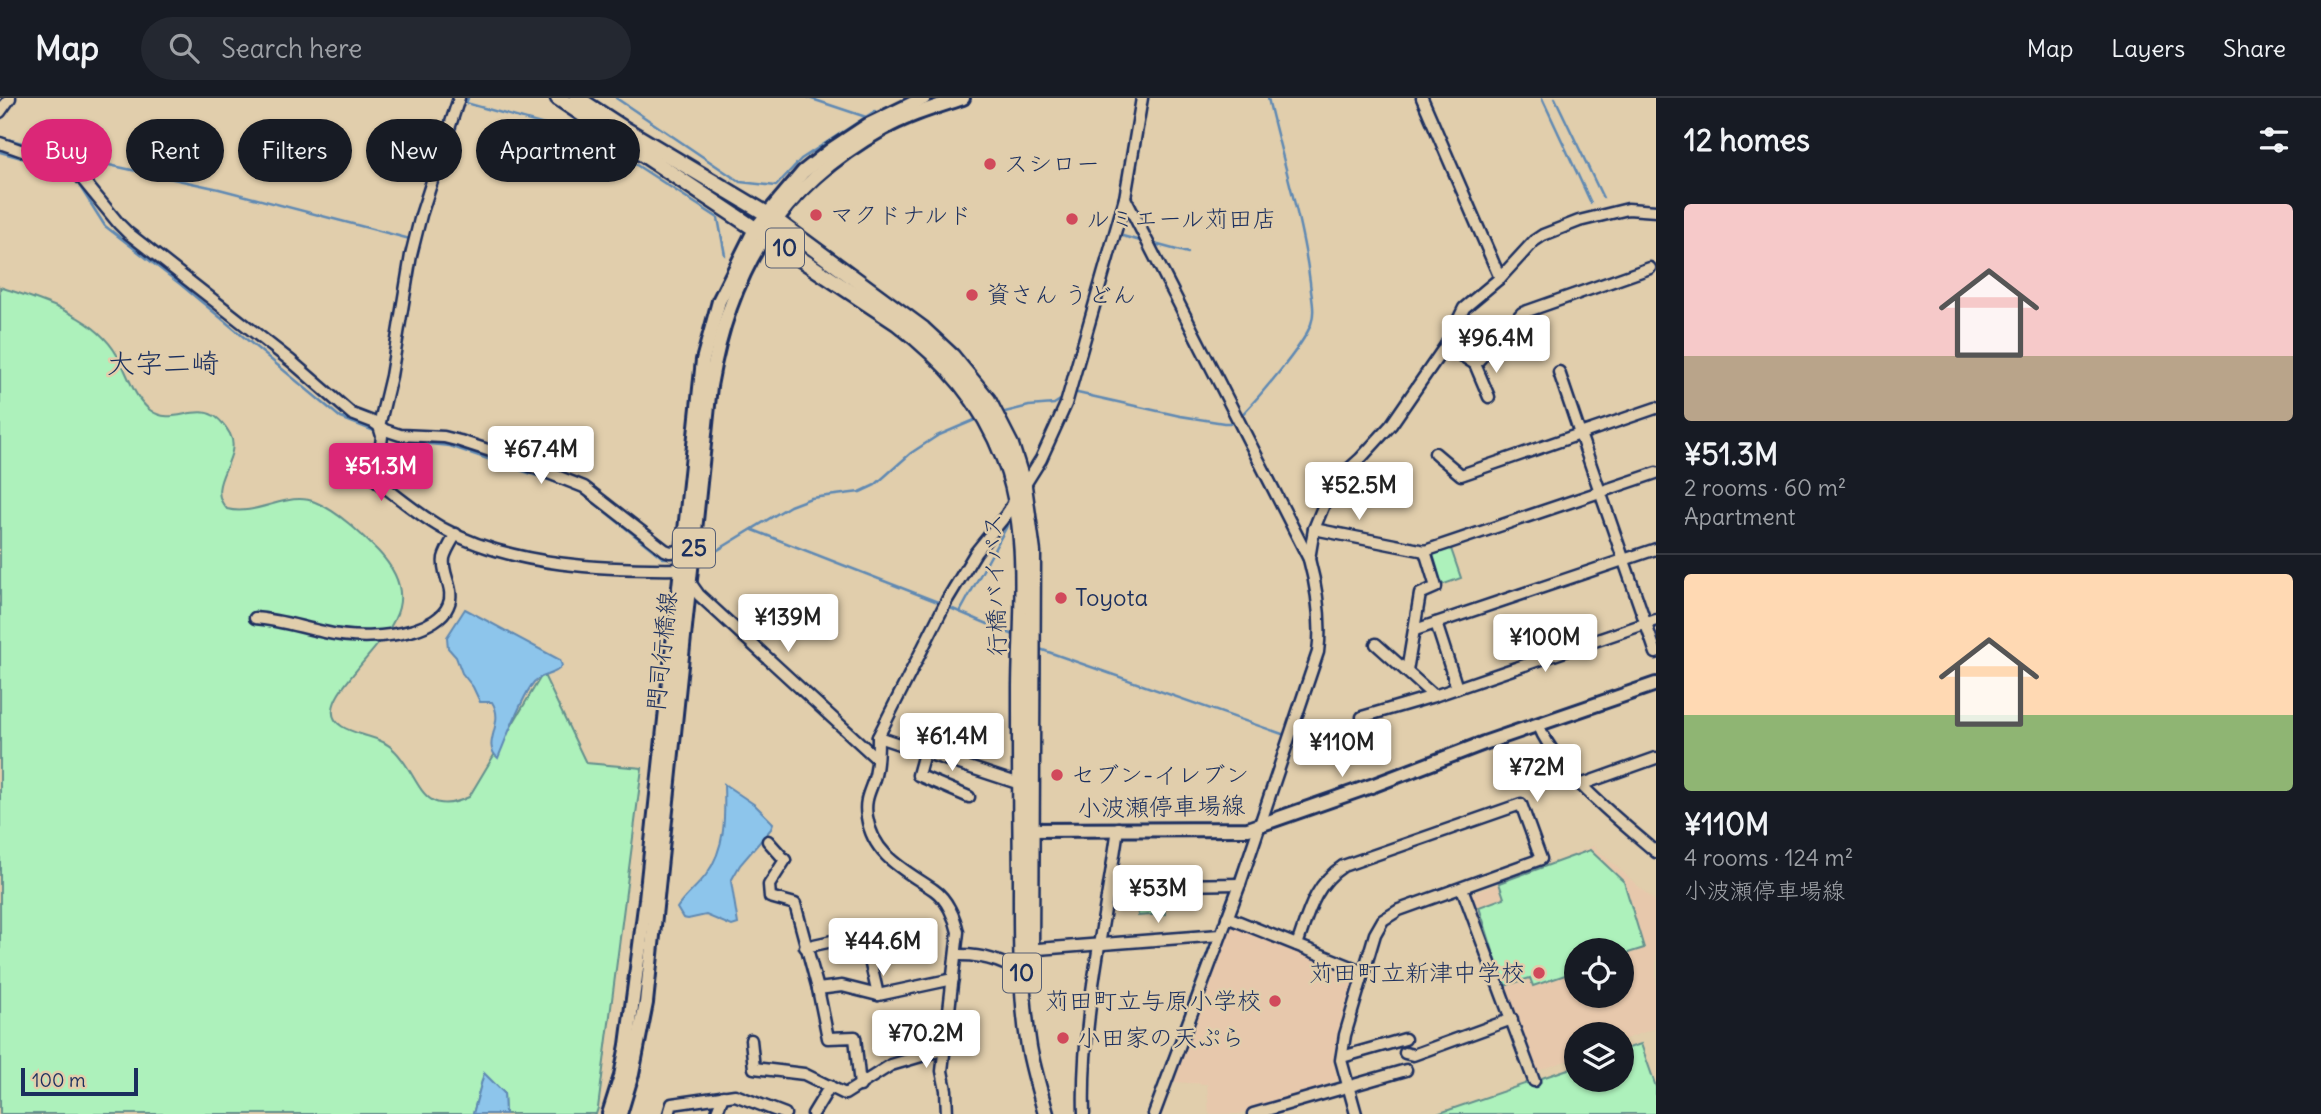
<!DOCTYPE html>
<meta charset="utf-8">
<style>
body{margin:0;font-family:Delius,"Klee One",sans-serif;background:#242831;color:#f1f3f6;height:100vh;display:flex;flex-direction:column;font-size:26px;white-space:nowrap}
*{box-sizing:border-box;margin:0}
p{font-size:23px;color:#9ea1a6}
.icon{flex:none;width:38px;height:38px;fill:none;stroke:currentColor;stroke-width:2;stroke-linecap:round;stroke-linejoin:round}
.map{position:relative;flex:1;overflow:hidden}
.details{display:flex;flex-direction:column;background:#171b24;width:665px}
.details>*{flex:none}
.guide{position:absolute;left:21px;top:21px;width:665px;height:63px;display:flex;gap:14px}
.tools{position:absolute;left:1564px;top:840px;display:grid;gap:14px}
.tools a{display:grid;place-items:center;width:70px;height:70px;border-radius:50%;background:#171b24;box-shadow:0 2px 5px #0004;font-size:35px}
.scale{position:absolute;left:21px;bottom:18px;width:117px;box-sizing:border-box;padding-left:7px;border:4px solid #1b2f5e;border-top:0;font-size:19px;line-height:24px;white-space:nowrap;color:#1b2f5e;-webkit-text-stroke:5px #e1ceac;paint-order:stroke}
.price{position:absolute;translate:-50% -60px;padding:0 16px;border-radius:7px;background:#fff;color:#222;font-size:23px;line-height:46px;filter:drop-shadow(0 2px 4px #0008)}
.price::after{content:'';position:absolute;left:50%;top:42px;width:21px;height:16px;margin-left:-10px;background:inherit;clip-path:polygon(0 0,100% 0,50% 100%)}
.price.on{background:#db2777;color:#fff}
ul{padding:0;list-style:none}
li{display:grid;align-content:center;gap:14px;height:371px;padding:0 28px}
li+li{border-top:2px solid #363941}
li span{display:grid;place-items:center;height:217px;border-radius:7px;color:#555}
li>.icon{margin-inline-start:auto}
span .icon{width:126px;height:126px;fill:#fffc;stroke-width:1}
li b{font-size:30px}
h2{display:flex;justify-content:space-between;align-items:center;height:84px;padding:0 28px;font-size:30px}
.chip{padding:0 24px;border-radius:32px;background:#171b24;box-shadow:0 2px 5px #0004;font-size:24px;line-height:63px}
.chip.on{background:#db2777;color:#fff}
header{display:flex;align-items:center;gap:42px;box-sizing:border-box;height:98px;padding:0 35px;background:#171b24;border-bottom:2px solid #363941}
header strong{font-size:33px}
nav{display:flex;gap:38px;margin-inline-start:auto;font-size:24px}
.search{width:490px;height:63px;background:#242831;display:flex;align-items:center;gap:18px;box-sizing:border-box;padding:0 24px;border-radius:38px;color:#9ea1a6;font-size:26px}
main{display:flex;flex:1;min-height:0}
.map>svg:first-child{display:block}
</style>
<header>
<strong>Map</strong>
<div class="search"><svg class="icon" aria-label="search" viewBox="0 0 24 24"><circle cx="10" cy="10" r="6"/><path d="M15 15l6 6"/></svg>Search here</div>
<nav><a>Map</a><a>Layers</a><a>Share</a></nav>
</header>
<main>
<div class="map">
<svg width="1656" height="1016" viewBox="0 0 1656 1016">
<rect width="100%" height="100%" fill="#e1ceac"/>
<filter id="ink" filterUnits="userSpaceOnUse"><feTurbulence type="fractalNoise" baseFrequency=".0143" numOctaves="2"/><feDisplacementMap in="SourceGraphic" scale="14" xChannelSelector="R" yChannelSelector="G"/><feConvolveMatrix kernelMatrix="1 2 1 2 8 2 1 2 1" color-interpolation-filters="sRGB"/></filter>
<g filter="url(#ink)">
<!-- built -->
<g fill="#e7c8ac" fill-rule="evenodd">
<path d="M1593,748L1656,804V930L1622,942V936H1577V959L1537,973L1472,796ZM1577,852H1622V898H1577Z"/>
<path d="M1230,826L1355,878L1337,936L1333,964L1338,982L1279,1005L1239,1016H1209L1207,986L1173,984Z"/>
</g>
<!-- green -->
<g fill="#adf1bb" stroke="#64908c" stroke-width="2">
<path d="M0,189C42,203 94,217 117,257C128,275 133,299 150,312C177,333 205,291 230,336C243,361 203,387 227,411C257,419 289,392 315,404C339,414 360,435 378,453C427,505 385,535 351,579C344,588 334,600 333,611C330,629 355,634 367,638C378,641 388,645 395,653C421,679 420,722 469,699L543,575L586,665L642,670L598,1010L596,1016H505L504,995L484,976L473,1016H0Z"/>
<path d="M1449,445L1461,480L1436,489L1425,453Z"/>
<path d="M1590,752L1624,784L1644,850L1622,857V852H1577V873L1533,888L1530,880L1504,888L1479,809L1504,800L1499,785Z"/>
<path d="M1163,789L1165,816L1138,818L1136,791Z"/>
<path d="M1641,946L1656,989V1016H1437L1577,968V982H1622V952Z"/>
</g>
<!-- water -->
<g fill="#8dc5eb" stroke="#5f89b3" stroke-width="2">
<path d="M465,511L560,562L562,568C555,578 541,576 534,584C522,598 506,641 498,660C480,645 506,626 492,604H480L473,589L462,575L456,559L448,550L447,539Z"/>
<path d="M724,686L755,707L773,725L771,731L740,767L731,783L738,826L732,828L706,817L688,821L683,820L677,810C685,798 697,789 706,777C726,749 725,719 724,686Z"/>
<path d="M484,975L504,995L505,1016H473Z"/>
</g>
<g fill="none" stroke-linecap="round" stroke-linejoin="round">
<!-- stream -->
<g stroke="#5f89b3" stroke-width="2.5">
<path d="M468,0L466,5L598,42L718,120L725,157"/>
<path d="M616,0L740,84L776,88L801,61L875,13"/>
<path d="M809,0L866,19"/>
<path d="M1542,0L1591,105"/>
<path d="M1555,0L1603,100"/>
<path d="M0,39L77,60L219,91L410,141"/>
<path d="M0,54L47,67"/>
<path d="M64,72L72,76L105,128L180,186L341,320L377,334"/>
<path d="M1134,76L1140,49L1143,20"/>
<path d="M1118,140L1119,137L1144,144"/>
<path d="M1151,145L1188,155"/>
<path d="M1073,294L1180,318L1224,325H1234"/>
<path d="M1001,315L1029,308L1054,306L1065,299"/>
<path d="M1239,320C1257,301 1303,249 1311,226C1316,213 1311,198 1310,184C1302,121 1282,61 1268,0"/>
<path d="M386,338L398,343L450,348L578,392L663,460H676"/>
<path d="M753,432L943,506"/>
<path d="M697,459L713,455L790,408L811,400L860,394L875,387L911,355L937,338L977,321"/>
<path d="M948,509L1016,538"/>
<path d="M960,514L1012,419"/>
<path d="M1037,550L1285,637"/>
<path d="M1285,638L1294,611"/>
<path d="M1234,783L1253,734"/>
<path d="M1215,836L1232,789"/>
<path d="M1148,1016L1212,842"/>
</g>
<defs>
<g id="minor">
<path d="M459,0L421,117L411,157L391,278L379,328L382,338L377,383C398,399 419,417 442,430C512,469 608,472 685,471"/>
<path d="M1422,0L1500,180"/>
<path d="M0,14L10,0"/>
<path d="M0,45L74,71L119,126L128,135L291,263L352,316L373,324L385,332L400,337L444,339L460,343L503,357L584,389L665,452L670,454L690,452"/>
<path d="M1125,100L1309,461C1317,491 1322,524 1318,554L1240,786L1154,1016"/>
<path d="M1446,247L1475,266L1489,299"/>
<path d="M1475,266L1522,215L1650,170"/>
<path d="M1559,274L1580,336L1656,310"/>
<path d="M1435,355L1461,377L1580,336L1656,555"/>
<path d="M1314,431L1425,453L1656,375"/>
<path d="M1309,461L1314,431L1329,394L1339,380L1360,361L1391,327L1446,247L1464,210L1500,180L1534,143L1543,137L1579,123L1628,111L1656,113"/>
<path d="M689,483L699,497L876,660"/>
<path d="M255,520C279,522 300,529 324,534C353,541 386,540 414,532C427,528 443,520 448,508C456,492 441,476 444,460C446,452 452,443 456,436"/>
<path d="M1436,525L1457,590"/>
<path d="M1415,532L1656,451"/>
<path d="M1376,546L1434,598"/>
<path d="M1407,573L1420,496L1436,489L1425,453"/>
<path d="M1362,619L1434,598L1656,522"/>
<path d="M1538,626C1557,674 1618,721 1656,754"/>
<path d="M878,639L1020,686"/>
<path d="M924,655L918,677L969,699"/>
<path d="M1580,687L1656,660"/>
<path d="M768,743L785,762L769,787L770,799L795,806L818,891L828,940L855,939L860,988"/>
<path d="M1110,788L1240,786"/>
<path d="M1462,790L1534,983"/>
<path d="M1227,819L1364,874"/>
<path d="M1297,847C1308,816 1314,787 1343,768L1521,706L1541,761L1399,812L1383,822L1375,836L1345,937L1341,962L1356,1016"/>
<path d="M805,849L864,836L878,897"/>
<path d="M1025,852L1220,837"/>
<path d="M956,857C984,856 1010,865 1032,883"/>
<path d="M818,891L842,888L878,897L953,881"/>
<path d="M751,942L754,970L804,976L845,996L891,967L945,951"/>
<path d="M1405,955L1413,957L1512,921"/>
<path d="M1342,959L1405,941"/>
<path d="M669,1016L672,1006L735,997L785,1016"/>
<path d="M716,1016L723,998"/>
<path d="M813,1016L830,988"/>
<path d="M947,1016L946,992L942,973L958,834C955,820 947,801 934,792C905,772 873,758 867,719C863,698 874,689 876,672C878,661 878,650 878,639L947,502L976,454L1006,417L1041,361L1066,306L1125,100L1142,0"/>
<path d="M1084,1016C1081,919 1105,825 1118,730"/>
<path d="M1253,1016L1406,972"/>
</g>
<g id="major">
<path d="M1023,732L1248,731L1374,687L1484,645L1656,586"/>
<path d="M609,1016L621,978L627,947L646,801L703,262L719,203L755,131L803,74L832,51L868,27L924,0"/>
<path d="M620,1016L632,976L646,905L710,288C730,172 779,89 883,31C908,17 936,9 963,0"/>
</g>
<g id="highway">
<path d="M558,0L897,225C946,263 982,303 1004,361C1031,433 1021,513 1020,588C1020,652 1020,715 1021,779C1021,836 1020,893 1029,949C1033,971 1040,994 1046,1016"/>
<path d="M577,0L623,30L767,116L923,231L952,258L988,302L1011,347L1024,388L1033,454L1031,859"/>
</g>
</defs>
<!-- minor casing -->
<use href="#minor" stroke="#1b2f5e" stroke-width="15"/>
<!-- major casing -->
<use href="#major" stroke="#1b2f5e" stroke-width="18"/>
<!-- highway casing -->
<use href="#highway" stroke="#1b2f5e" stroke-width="19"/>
<!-- minor -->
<use href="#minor" stroke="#e1ceac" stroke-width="10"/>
<!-- major -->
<use href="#major" stroke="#e1ceac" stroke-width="12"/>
<!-- highway -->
<use href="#highway" stroke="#e1ceac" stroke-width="14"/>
</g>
</g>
<!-- markers -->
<g fill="#d1495b" stroke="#e1ceac" stroke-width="2.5">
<circle cx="990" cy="66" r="7"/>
<circle cx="816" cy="117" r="7"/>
<circle cx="1072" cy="121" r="7"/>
<circle cx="972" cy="197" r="7"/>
<circle cx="1061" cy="500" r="7"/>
<circle cx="1057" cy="677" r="7"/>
<circle cx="1539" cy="875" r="7"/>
<circle cx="1275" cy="903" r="7"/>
<circle cx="1063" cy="940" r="7"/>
</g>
<g text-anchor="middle" stroke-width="5" stroke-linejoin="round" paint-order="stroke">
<!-- shield labels -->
<g fill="#e1ceac" stroke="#565f75" stroke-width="2">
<rect x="766" y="130.5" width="38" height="39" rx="5"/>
<rect x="673" y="430.5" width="42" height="39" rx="5"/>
<rect x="1003" y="855.5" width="38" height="39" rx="5"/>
</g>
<g font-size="23" font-weight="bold" fill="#1b2f5e">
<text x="785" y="158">10</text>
<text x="694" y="458">25</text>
<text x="1022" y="883">10</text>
</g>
<!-- poi labels -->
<g font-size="24" fill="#1b2f5e" stroke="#e1ceac" text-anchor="start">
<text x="1004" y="74">スシロー</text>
<text x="830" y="125">マクドナルド</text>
<text x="1086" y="129">ルミエール苅田店</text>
<text x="986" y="205">資さん うどん</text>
<text x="1075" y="508">Toyota</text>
<text x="1071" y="685">セブン-イレブン</text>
<text x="1525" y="883" text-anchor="end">苅田町立新津中学校</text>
<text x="1261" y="911" text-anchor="end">苅田町立与原小学校</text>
<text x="1077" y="948">小田家の天ぷら</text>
</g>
<!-- street labels -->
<g font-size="24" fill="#1b2f5e" stroke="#e1ceac">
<text transform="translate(995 487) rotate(-92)" y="8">行橋バイパス</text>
<text transform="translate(662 553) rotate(-84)" y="8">門司行橋線</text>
<text transform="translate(1161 709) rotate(-1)" y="8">小波瀬停車場線</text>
</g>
<!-- quarter labels -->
<g font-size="28" fill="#1b2f5e" stroke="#e1ceac">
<text x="163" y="275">大字二崎</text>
</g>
</g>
</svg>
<div class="tools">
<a><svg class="icon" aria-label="locate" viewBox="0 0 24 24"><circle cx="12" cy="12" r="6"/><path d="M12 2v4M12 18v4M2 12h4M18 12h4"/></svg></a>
<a><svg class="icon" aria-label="layers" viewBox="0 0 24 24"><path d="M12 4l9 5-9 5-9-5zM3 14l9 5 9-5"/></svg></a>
</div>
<div class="scale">100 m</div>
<b class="price" style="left:1496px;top:277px">¥96.4M</b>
<b class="price" style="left:541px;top:388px">¥67.4M</b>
<b class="price on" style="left:381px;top:405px">¥51.3M</b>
<b class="price" style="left:1359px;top:424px">¥52.5M</b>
<b class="price" style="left:788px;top:556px">¥139M</b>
<b class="price" style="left:1545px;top:576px">¥100M</b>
<b class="price" style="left:952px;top:675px">¥61.4M</b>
<b class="price" style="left:1342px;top:681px">¥110M</b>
<b class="price" style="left:1537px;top:706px">¥72M</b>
<b class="price" style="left:1158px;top:827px">¥53M</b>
<b class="price" style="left:883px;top:880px">¥44.6M</b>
<b class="price" style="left:926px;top:972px">¥70.2M</b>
<div class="guide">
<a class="chip on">Buy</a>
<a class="chip">Rent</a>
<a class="chip">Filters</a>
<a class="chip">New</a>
<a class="chip">Apartment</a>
</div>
</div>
<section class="details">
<h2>12 homes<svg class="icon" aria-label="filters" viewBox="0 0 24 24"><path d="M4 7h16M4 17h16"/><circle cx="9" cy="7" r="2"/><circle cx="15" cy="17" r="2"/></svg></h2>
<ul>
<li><span style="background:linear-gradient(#f6c9c9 70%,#b9a48a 0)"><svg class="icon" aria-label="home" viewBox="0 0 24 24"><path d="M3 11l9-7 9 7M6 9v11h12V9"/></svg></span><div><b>¥51.3M</b><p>2 rooms · 60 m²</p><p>Apartment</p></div></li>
<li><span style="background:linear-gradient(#ffd9b3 65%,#8fb573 0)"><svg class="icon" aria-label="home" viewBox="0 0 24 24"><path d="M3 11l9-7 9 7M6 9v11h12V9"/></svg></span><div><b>¥110M</b><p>4 rooms · 124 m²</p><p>小波瀬停車場線</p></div></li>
</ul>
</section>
</main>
